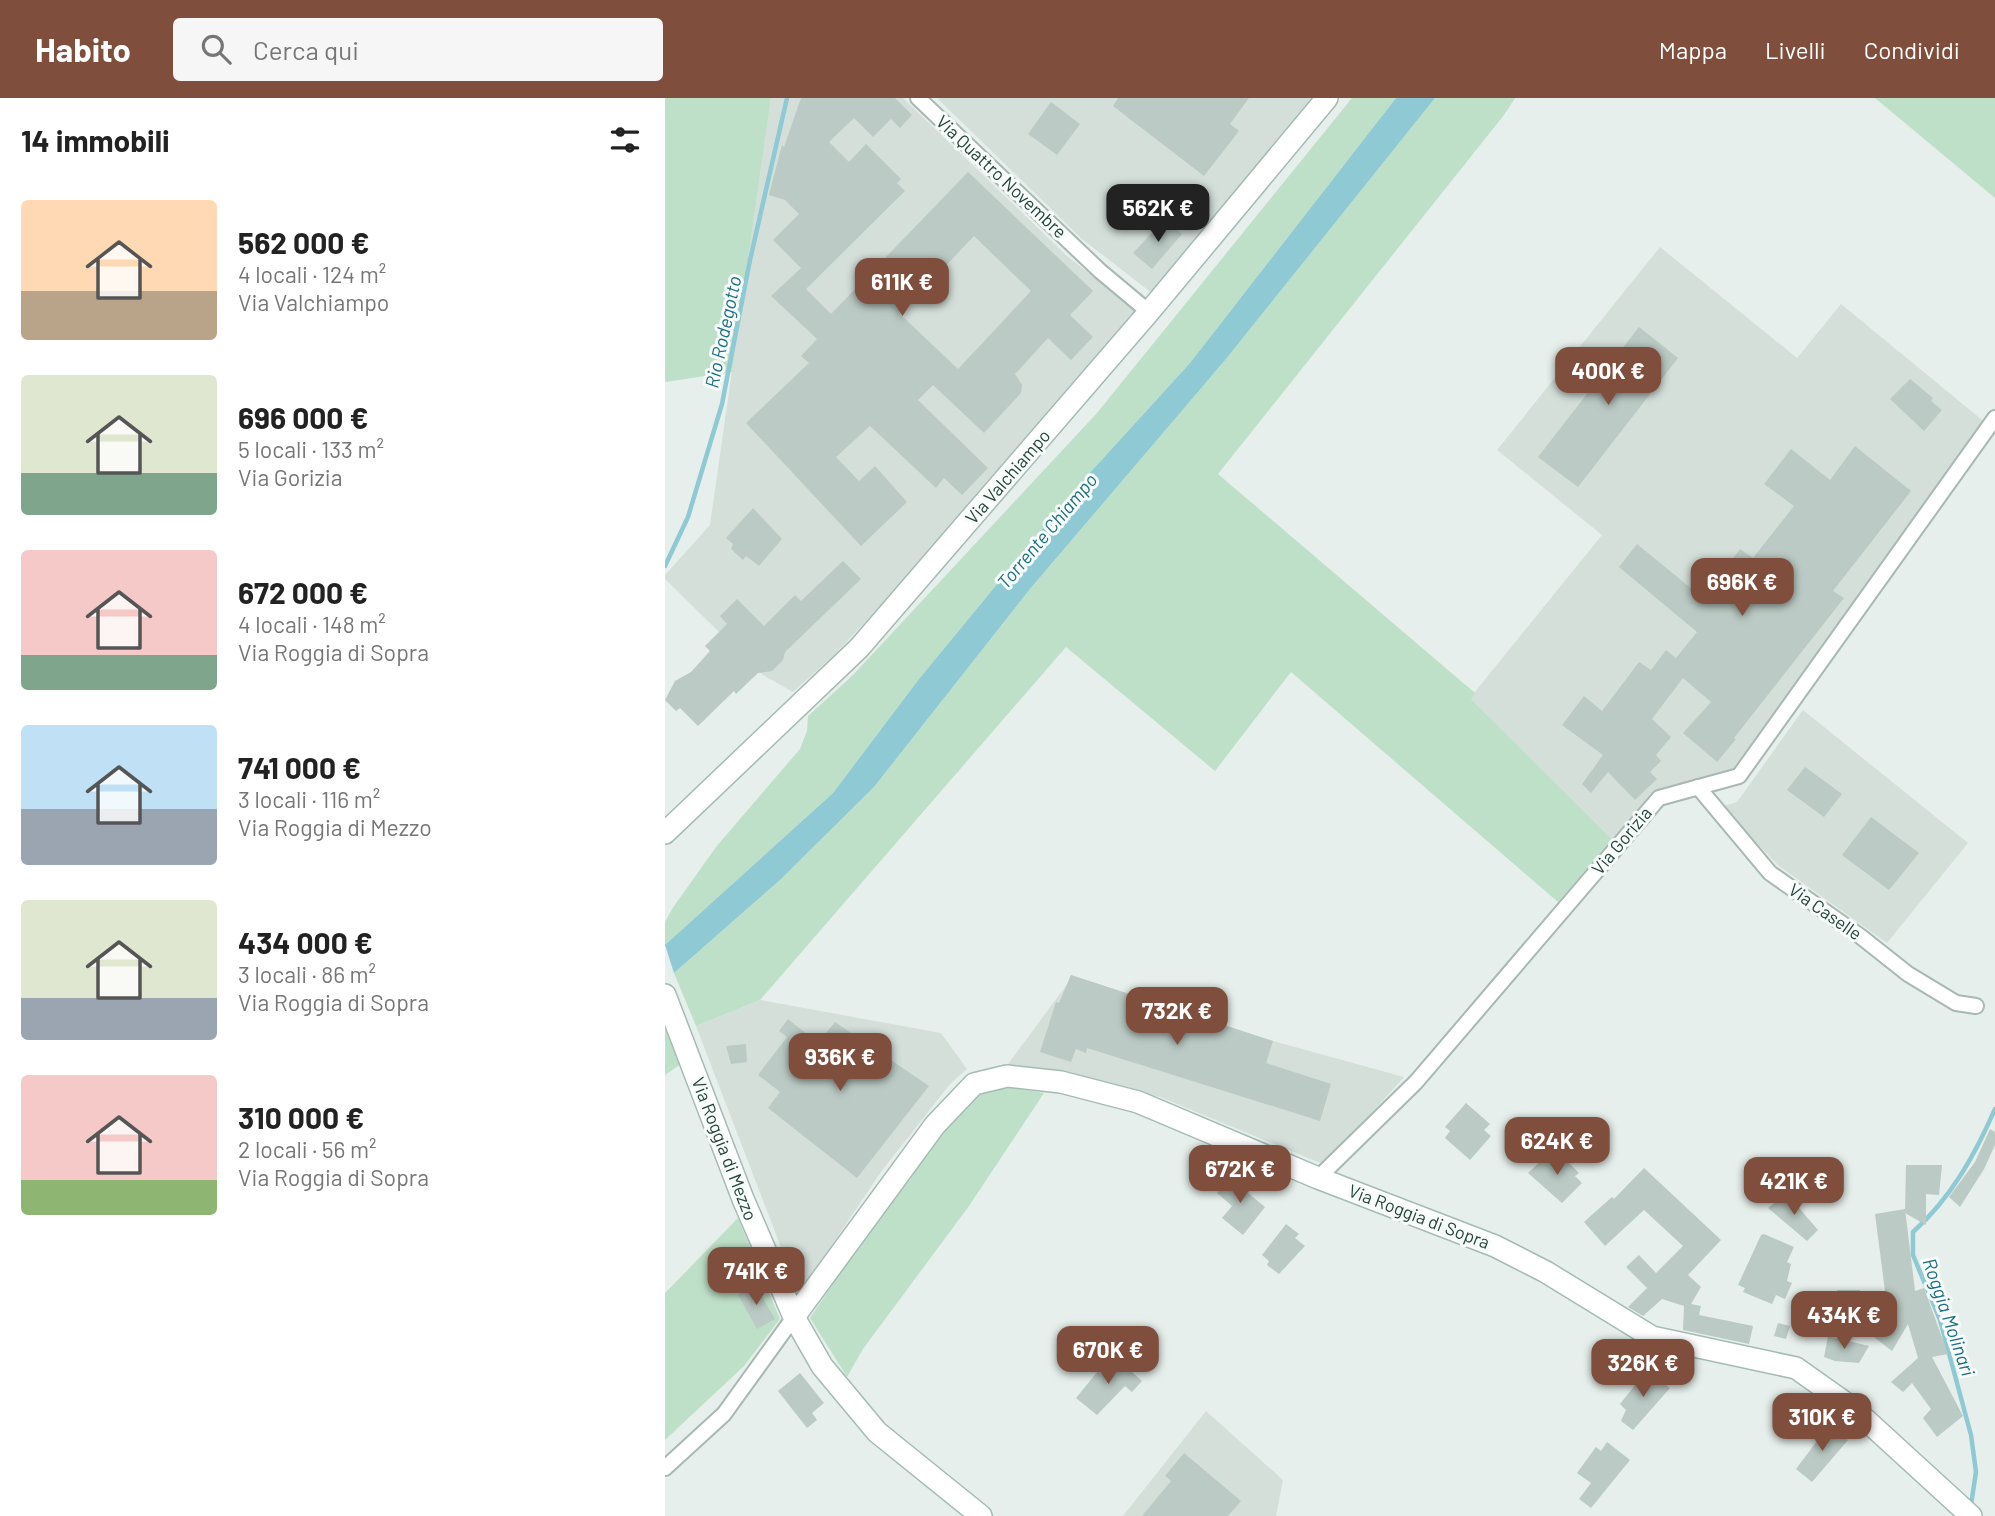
<!DOCTYPE html>
<html lang="it">
<meta charset="utf-8">
<style>
body{margin:0;font-family:Barlow,sans-serif;background:#f6f6f6;color:#222;height:100vh;display:flex;flex-direction:column;font-size:26px;white-space:nowrap}
*{box-sizing:border-box;margin:0}
p{font-size:23px;color:#767676}
.icon{flex:none;width:38px;height:38px;fill:none;stroke:currentColor;stroke-width:2;stroke-linecap:round;stroke-linejoin:round}
.map{position:relative;flex:1;overflow:hidden}
.details{display:flex;flex-direction:column;background:#fff;width:665px}
.details>*{flex:none}
.price{position:absolute;translate:-50% -60px;padding:0 16px;border-radius:14px;background:#804e3d;color:#fff;font-size:23px;line-height:46px;filter:drop-shadow(0 2px 4px #0008)}
.price::after{content:'';position:absolute;left:50%;top:42px;width:21px;height:16px;margin-left:-10px;background:inherit;clip-path:polygon(0 0,100% 0,50% 100%)}
.price.selected{background:#222;color:#fff}
ul{padding:0;list-style:none}
li{display:flex;align-items:center;gap:21px;height:175px;padding:0 21px}
li span{display:grid;place-items:center;flex:none;width:196px;height:140px;border-radius:7px;color:#555}
li>.icon{margin-inline-start:auto}
span .icon{width:84px;height:84px;fill:#fffc;stroke-width:1}
li b{font-size:30px}
h2{display:flex;justify-content:space-between;align-items:center;height:84px;padding:0 21px;font-size:30px}
header{display:flex;align-items:center;gap:42px;box-sizing:border-box;height:98px;padding:0 35px;background:#804e3d;color:#fff}
header strong{font-size:33px}
nav{display:flex;gap:38px;margin-inline-start:auto;font-size:24px}
.search{width:490px;height:63px;background:#f6f6f6;display:flex;align-items:center;gap:18px;box-sizing:border-box;padding:0 24px;border-radius:7px;color:#767676;font-size:26px}
main{display:flex;flex:1;min-height:0}
.map>svg:first-child{display:block}
</style>
<header>
<strong>Habito</strong>
<div class="search"><svg class="icon" aria-label="search" viewBox="0 0 24 24"><circle cx="10" cy="10" r="6"/><path d="M15 15l6 6"/></svg>Cerca qui</div>
<nav><a>Mappa</a><a>Livelli</a><a>Condividi</a></nav>
</header>
<main>
<section class="details">
<h2>14 immobili<svg class="icon" aria-label="filters" viewBox="0 0 24 24"><path d="M4 7h16M4 17h16"/><circle cx="9" cy="7" r="2"/><circle cx="15" cy="17" r="2"/></svg></h2>
<ul>
<li><span style="background:linear-gradient(#ffd9b3 65%,#b9a48a 0)"><svg class="icon" aria-label="home" viewBox="0 0 24 24"><path d="M3 11l9-7 9 7M6 9v11h12V9"/></svg></span><div><b>562 000 €</b><p>4 locali · 124 m²</p><p>Via Valchiampo</p></div></li>
<li><span style="background:linear-gradient(#dfe7d0 70%,#7fa58c 0)"><svg class="icon" aria-label="home" viewBox="0 0 24 24"><path d="M3 11l9-7 9 7M6 9v11h12V9"/></svg></span><div><b>696 000 €</b><p>5 locali · 133 m²</p><p>Via Gorizia</p></div></li>
<li><span style="background:linear-gradient(#f6c9c9 75%,#7fa58c 0)"><svg class="icon" aria-label="home" viewBox="0 0 24 24"><path d="M3 11l9-7 9 7M6 9v11h12V9"/></svg></span><div><b>672 000 €</b><p>4 locali · 148 m²</p><p>Via Roggia di Sopra</p></div></li>
<li><span style="background:linear-gradient(#bfe0f5 60%,#9aa5b1 0)"><svg class="icon" aria-label="home" viewBox="0 0 24 24"><path d="M3 11l9-7 9 7M6 9v11h12V9"/></svg></span><div><b>741 000 €</b><p>3 locali · 116 m²</p><p>Via Roggia di Mezzo</p></div></li>
<li><span style="background:linear-gradient(#dfe7d0 70%,#9aa5b1 0)"><svg class="icon" aria-label="home" viewBox="0 0 24 24"><path d="M3 11l9-7 9 7M6 9v11h12V9"/></svg></span><div><b>434 000 €</b><p>3 locali · 86 m²</p><p>Via Roggia di Sopra</p></div></li>
<li><span style="background:linear-gradient(#f6c9c9 75%,#8fb573 0)"><svg class="icon" aria-label="home" viewBox="0 0 24 24"><path d="M3 11l9-7 9 7M6 9v11h12V9"/></svg></span><div><b>310 000 €</b><p>2 locali · 56 m²</p><p>Via Roggia di Sopra</p></div></li>
</ul>
</section>
<div class="map">
<svg width="1330" height="1418" viewBox="0 0 1330 1418">
<rect width="100%" height="100%" fill="#e6efeb"/>
<!-- built -->
<g fill="#d4dfda">
<path d="M106,0H238L402,158L477,217L333,383L169,557L128,594L98,577L0,481V477L45,427Z"/>
<path d="M272,0H651L492,199L417,141Z"/>
<path d="M995,149L1132,260L1176,206L1322,326L1057,686L978,708L947,741L805,600L937,437L832,352Z"/>
<path d="M1138,612L1303,745L1222,845L1114,768L1056,709L1072,704Z"/>
<path d="M406,877L608,943L739,979L660,1067L495,999L343,966L403,885Z"/>
<path d="M95,902L276,935L302,971L285,986L216,1074L134,1196L31,928Z"/>
<path d="M541,1313L618,1382L611,1418H458Z"/>
</g>
<!-- green -->
<g fill="#bfe0c8">
<path d="M0,0H106L67,274L0,284Z"/>
<path d="M687,0H731L525,265L412,389L254,581L168,695L0,847V824L7,811L51,749L135,651L142,633L143,618L188,577L432,315Z"/>
<path d="M770,0H850L839,17L553,376L810,595L806,601L947,741L893,804L626,574L550,673L401,549L95,902L31,928L9,875L115,782L209,689L365,491L561,261Z"/>
<path d="M1210,0H1330V100Z"/>
<path d="M0,927L16,966L0,977Z"/>
<path d="M342,989L379,995L304,1108L198,1251L182,1279L145,1220L234,1088L302,1002L314,994Z"/>
<path d="M73,1120L115,1221L79,1268L0,1342V1195Z"/>
</g>
<!-- water -->
<path fill="#8ec9d4" d="M731,0H770L561,261L365,491L209,689L115,782L9,875L0,847L168,695L254,581L412,389L525,265Z"/>
<g fill="none" stroke-linecap="round" stroke-linejoin="round">
<!-- stream -->
<g stroke="#8ec9d4" stroke-width="4.5">
<path d="M0,468L23,419L57,306L85,162L122,0"/>
<path d="M1306,1407L1311,1374L1306,1337L1275,1222L1248,1157V1134C1286,1100 1310,1057 1330,1011"/>
</g>
</g>
<!-- building -->
<g fill="#bbcac4" fill-rule="evenodd">
<path d="M136,0H230L247,17L235,30L226,21L208,39L189,20L164,44L184,64L201,46L236,81L232,85L240,93L141,191L166,216L303,74L428,193L405,217L428,239L406,262L383,240L350,276L357,287L356,295L319,335L268,287L253,302L323,370L297,397L279,380L271,390L205,328L171,359L194,383L210,368L242,404L196,448L81,325L144,265L136,258L152,241L106,198L136,170L108,142L134,116L120,102L104,97L117,47L119,49ZM309,138L366,193L293,271L235,216Z"/>
<path d="M453,0H584L565,26L574,33L539,78L448,8Z"/>
<path d="M386,4L415,26L392,57L363,36Z"/>
<path d="M500,121L517,136L487,171L468,155Z"/>
<path d="M974,229L1013,260L913,389L873,359Z"/>
<path d="M1245,281L1268,300L1266,303L1277,312L1259,333L1225,301Z"/>
<path d="M1190,348L1246,393L1168,493L1179,500L1069,640L1071,641L1052,664L1018,635L1046,604L1018,580L987,621L1006,639L991,657L996,663L985,674L992,681L970,702L943,674L926,695L917,686L938,657L897,627L919,598L937,613L974,564L986,572L1001,552L1011,560L1032,534L954,469L972,446L1038,500L1075,451L1088,460L1129,408L1099,386L1126,351L1165,382Z"/>
<path d="M88,410L117,441L94,468L81,458L78,462L66,451L68,446L61,440Z"/>
<path d="M178,463L196,481L120,554L118,562L107,573L93,575L71,596L69,593L33,628L15,610L11,613L0,602L10,583L26,574L45,553L40,548L62,526L55,518L72,501L99,528L130,497L136,503Z"/>
<path d="M1140,669L1177,696L1159,719L1122,692Z"/>
<path d="M1206,719L1254,755L1224,792L1177,757Z"/>
<path d="M406,877L608,943L601,965L666,986L655,1023L422,950L421,955L411,951L406,964L375,954L391,904L394,905Z"/>
<path d="M123,921L148,941L152,936L157,940L170,924L264,988L192,1080L103,1010L115,994L93,977L122,939L114,933Z"/>
<path d="M81,946L82,964L66,966L61,948Z"/>
<path d="M801,1005L825,1026L819,1032L826,1038L805,1062L780,1040L785,1033L780,1029Z"/>
<path d="M1325,1031L1330,1034V1047L1319,1071L1295,1109L1284,1099L1310,1064Z"/>
<path d="M893,1054L914,1075L910,1078L917,1085L897,1105L863,1075L882,1057L886,1061Z"/>
<path d="M1241,1067H1277L1274,1097L1261,1096V1127L1240,1115Z"/>
<path d="M979,1070L1056,1142L1023,1177L1036,1189L1026,1206L1036,1208L1034,1217L1088,1228L1084,1246L1018,1232L1019,1208L997,1201L978,1218L963,1209L982,1190L961,1169L974,1157L991,1175L1018,1148L979,1112L940,1148L919,1124L947,1099L949,1101Z"/>
<path d="M567,1077L586,1091L583,1095L600,1109L578,1137L557,1120L567,1108L552,1095Z"/>
<path d="M1121,1095L1153,1132L1142,1143L1103,1110Z"/>
<path d="M1240,1111L1250,1193L1259,1190L1283,1256L1267,1259L1298,1318L1272,1339L1258,1320L1266,1311L1247,1285L1238,1294L1226,1284L1253,1260L1243,1226L1227,1253L1209,1239L1166,1222L1172,1192H1195V1197L1220,1193L1210,1116Z"/>
<path d="M621,1126L634,1136L630,1140L640,1148L614,1176L602,1167L604,1163L597,1157Z"/>
<path d="M1099,1136L1129,1149L1122,1164L1126,1166L1122,1183L1127,1185L1120,1201L1111,1197L1107,1206L1078,1194L1080,1190L1073,1187L1096,1137Z"/>
<path d="M86,1189L88,1193L92,1190L110,1221L92,1231L73,1197Z"/>
<path d="M1113,1225L1125,1228L1121,1241L1109,1238Z"/>
<path d="M1163,1238L1204,1248L1194,1265L1170,1263L1159,1259Z"/>
<path d="M454,1258L469,1270L467,1274L477,1283L467,1294L460,1288L432,1317L411,1300L433,1273L438,1277Z"/>
<path d="M982,1272L1005,1290L968,1332L956,1323L961,1312L955,1306Z"/>
<path d="M135,1275L159,1305L147,1315L152,1322L142,1330L113,1293Z"/>
<path d="M1164,1327L1183,1342L1147,1384L1131,1371Z"/>
<path d="M942,1344L965,1362L926,1410L914,1401L926,1385L912,1375L931,1349L936,1353Z"/>
<path d="M519,1355L576,1403L563,1418H477L506,1383L500,1378Z"/>
</g>
<g fill="none" stroke-linecap="round" stroke-linejoin="round">
<defs>
<g id="street">
<path d="M253,0L435,173L484,214"/>
<path d="M1033,689L1105,775L1195,838L1243,876L1291,905L1311,908"/>
<path d="M653,1080L751,984L994,700L1074,678L1330,320"/>
<path d="M0,1370L59,1316L129,1219"/>
</g>
<g id="secondary">
<path d="M0,735L194,550L484,214L662,0"/>
<path d="M0,897L78,1101L129,1219L157,1268L212,1334L316,1418"/>
<path d="M129,1219L270,1027L309,986L342,978L396,984L473,1004L653,1080L830,1148L881,1174L987,1239L1131,1270L1189,1311L1306,1418"/>
</g>
</defs>
<!-- street casing -->
<use href="#street" stroke="#a8b8b2" stroke-width="18"/>
<!-- secondary casing -->
<use href="#secondary" stroke="#a4bbb3" stroke-width="24"/>
<!-- street -->
<use href="#street" stroke="#fff" stroke-width="14"/>
<!-- secondary -->
<use href="#secondary" stroke="#fff" stroke-width="21"/>
</g>
<g text-anchor="middle" stroke-width="6" stroke-linejoin="round" paint-order="stroke">
<!-- street labels -->
<g font-size="18" fill="#24423a" stroke="#f7fbf9">
<text transform="translate(336 79) rotate(43)" y="6">Via Quattro Novembre</text>
<text transform="translate(343 379) rotate(-49)" y="6">Via Valchiampo</text>
<text transform="translate(957 743) rotate(-50)" y="6">Via Gorizia</text>
<text transform="translate(1160 814) rotate(35)" y="6">Via Caselle</text>
<text transform="translate(59 1051) rotate(69)" y="6">Via Roggia di Mezzo</text>
<text transform="translate(754 1119) rotate(21)" y="6">Via Roggia di Sopra</text>
</g>
<!-- water labels -->
<g font-size="19" font-style="italic" fill="#1c6f80" stroke="#f7fbf9">
<text transform="translate(58 234) rotate(-78)" y="7">Rio Rodegotto</text>
<text transform="translate(382 433) rotate(-50)" y="7">Torrente Chiampo</text>
<text transform="translate(1284 1219) rotate(71)" y="7">Roggia Molinari</text>
</g>
</g>
</svg>
<b class="price selected" style="left:493px;top:146px">562K €</b>
<b class="price" style="left:237px;top:220px">611K €</b>
<b class="price" style="left:943px;top:309px">400K €</b>
<b class="price" style="left:1077px;top:520px">696K €</b>
<b class="price" style="left:512px;top:949px">732K €</b>
<b class="price" style="left:175px;top:995px">936K €</b>
<b class="price" style="left:892px;top:1079px">624K €</b>
<b class="price" style="left:575px;top:1107px">672K €</b>
<b class="price" style="left:1129px;top:1119px">421K €</b>
<b class="price" style="left:91px;top:1209px">741K €</b>
<b class="price" style="left:1179px;top:1253px">434K €</b>
<b class="price" style="left:443px;top:1288px">670K €</b>
<b class="price" style="left:978px;top:1301px">326K €</b>
<b class="price" style="left:1157px;top:1355px">310K €</b>
</div>
</main>
